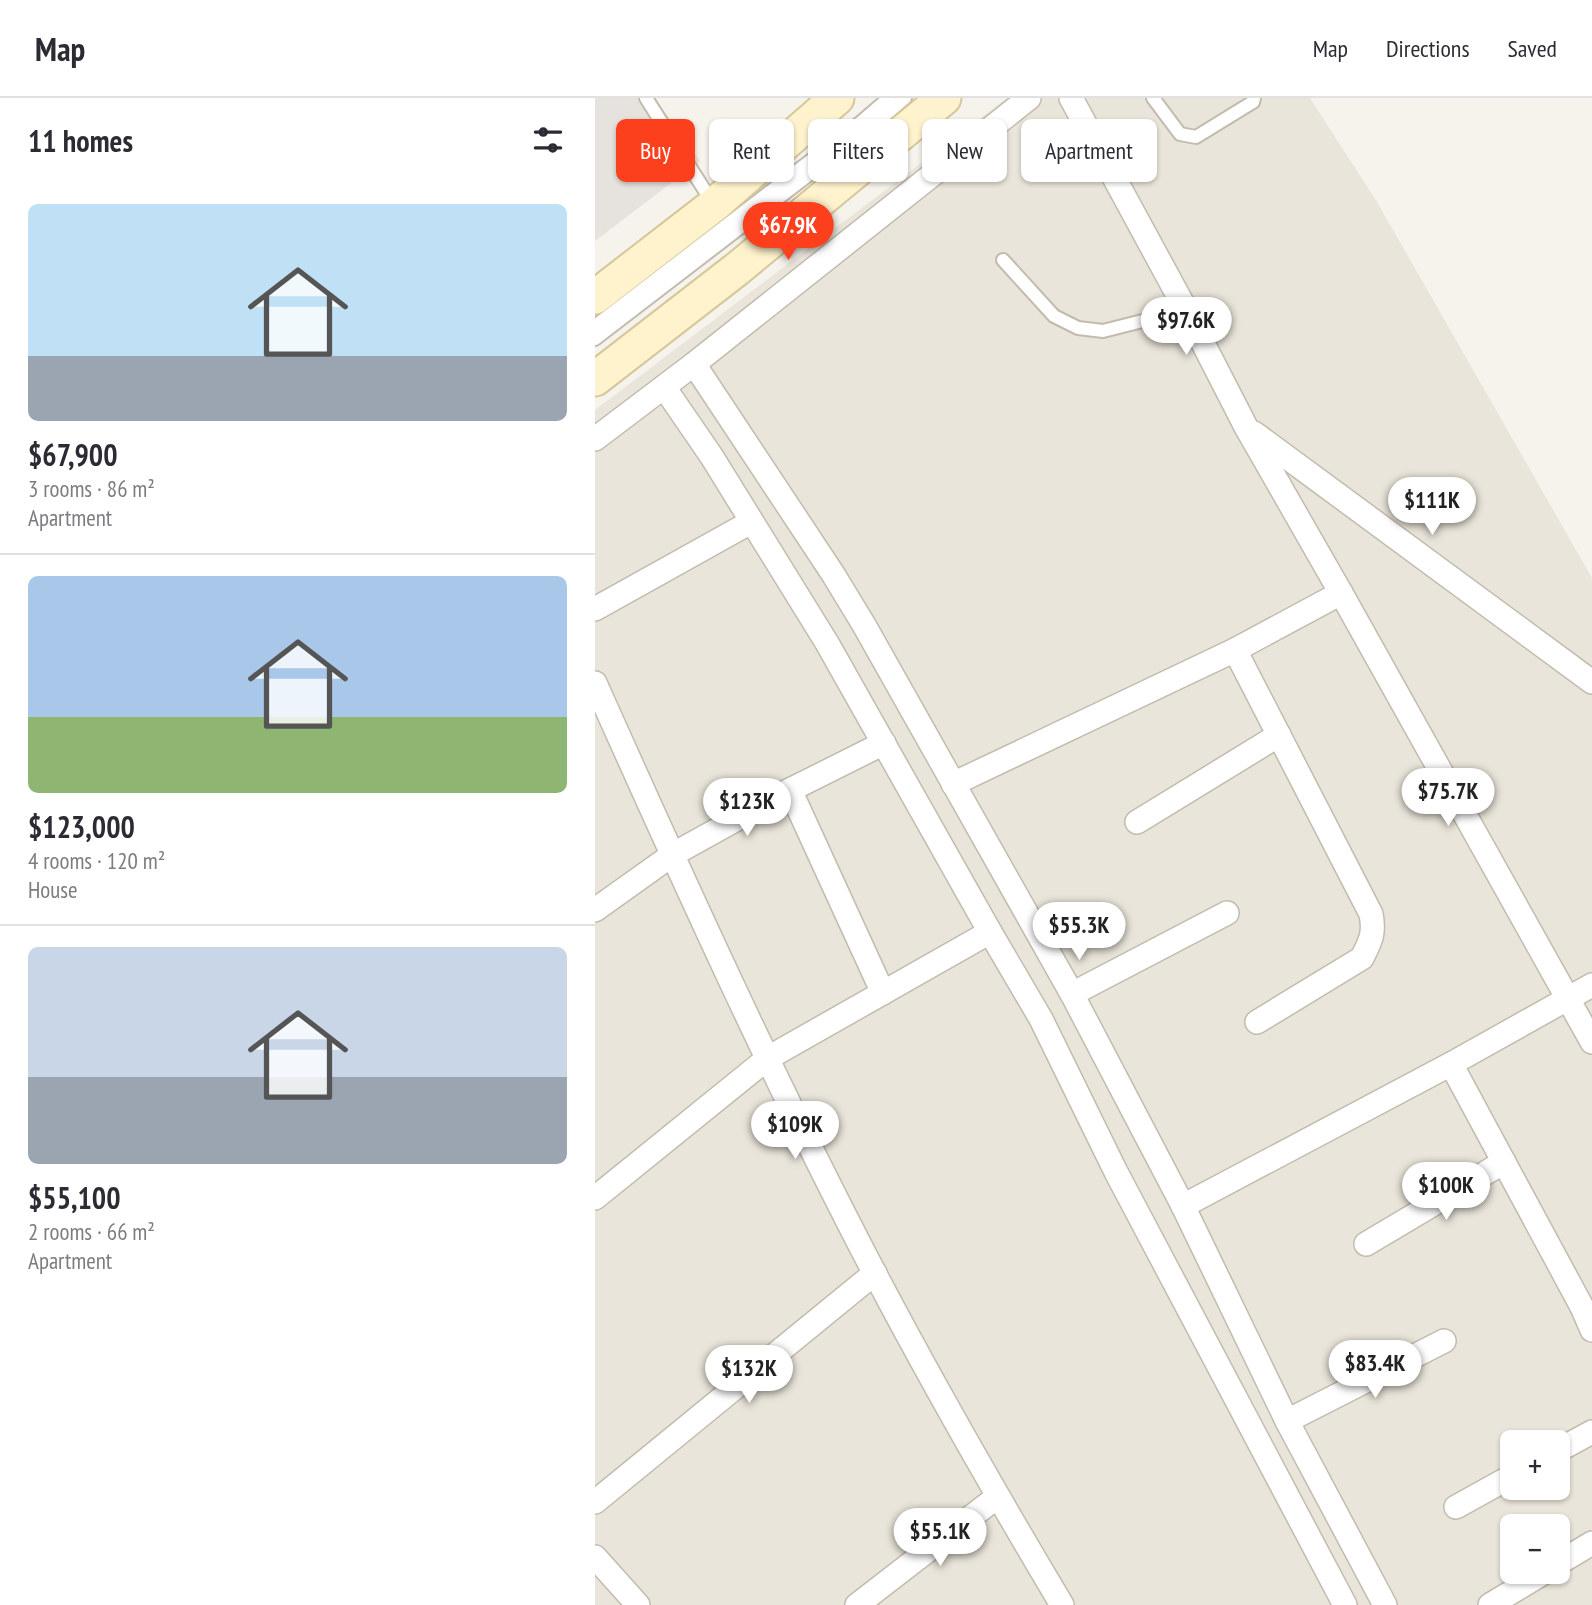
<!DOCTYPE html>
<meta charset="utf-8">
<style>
body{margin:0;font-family:"PT Sans Narrow",sans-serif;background:#f7f7f7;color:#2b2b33;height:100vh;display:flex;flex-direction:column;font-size:26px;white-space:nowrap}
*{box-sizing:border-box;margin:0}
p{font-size:23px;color:#7c7c81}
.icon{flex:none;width:38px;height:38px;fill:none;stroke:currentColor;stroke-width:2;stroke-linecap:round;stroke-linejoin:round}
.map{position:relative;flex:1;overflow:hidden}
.sheet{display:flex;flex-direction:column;background:#fff;width:595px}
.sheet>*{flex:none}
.hud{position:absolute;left:21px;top:21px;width:665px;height:63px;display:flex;gap:14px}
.buttons{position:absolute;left:905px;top:1332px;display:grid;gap:14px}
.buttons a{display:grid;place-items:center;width:70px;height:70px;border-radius:10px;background:#fff;box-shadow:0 2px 5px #0004;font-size:35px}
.price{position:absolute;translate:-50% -60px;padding:0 16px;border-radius:24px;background:#fff;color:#222;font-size:23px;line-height:46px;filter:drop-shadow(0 2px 4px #0008)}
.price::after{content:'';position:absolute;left:50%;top:42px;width:21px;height:16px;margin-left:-10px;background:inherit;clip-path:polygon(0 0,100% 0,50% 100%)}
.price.active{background:#fc3f1d;color:#fff}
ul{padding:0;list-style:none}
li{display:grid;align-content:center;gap:14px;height:371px;padding:0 28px}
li+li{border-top:2px solid #e1e1e2}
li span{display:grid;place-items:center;height:217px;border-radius:10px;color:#555}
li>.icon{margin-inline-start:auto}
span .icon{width:126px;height:126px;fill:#fffc;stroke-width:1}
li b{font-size:30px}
h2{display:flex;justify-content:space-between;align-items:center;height:84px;padding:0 28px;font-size:30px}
.tag{padding:0 24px;border-radius:10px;background:#fff;box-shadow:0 2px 5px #0004;font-size:24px;line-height:63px}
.tag.active{background:#fc3f1d;color:#fff}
header{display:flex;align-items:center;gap:42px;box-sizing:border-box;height:98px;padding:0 35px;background:#fff;border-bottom:2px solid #e1e1e2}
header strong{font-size:33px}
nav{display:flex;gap:38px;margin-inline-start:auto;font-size:24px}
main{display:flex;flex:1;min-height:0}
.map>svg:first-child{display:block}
</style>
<header>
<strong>Map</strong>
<nav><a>Map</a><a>Directions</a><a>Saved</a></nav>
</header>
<main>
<section class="sheet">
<h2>11 homes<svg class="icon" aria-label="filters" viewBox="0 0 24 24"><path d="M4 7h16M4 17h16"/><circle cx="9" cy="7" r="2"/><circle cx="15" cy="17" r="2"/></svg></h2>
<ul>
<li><span style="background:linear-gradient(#bfe0f5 70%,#9aa5b1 0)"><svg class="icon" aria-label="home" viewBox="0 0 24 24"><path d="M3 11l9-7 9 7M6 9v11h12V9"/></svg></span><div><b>$67,900</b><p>3 rooms · 86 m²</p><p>Apartment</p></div></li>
<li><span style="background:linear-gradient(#a9c7e8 65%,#8fb573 0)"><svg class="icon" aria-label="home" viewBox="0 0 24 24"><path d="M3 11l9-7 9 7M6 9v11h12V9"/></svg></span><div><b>$123,000</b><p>4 rooms · 120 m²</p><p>House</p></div></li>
<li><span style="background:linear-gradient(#c9d6e8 60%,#9aa5b1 0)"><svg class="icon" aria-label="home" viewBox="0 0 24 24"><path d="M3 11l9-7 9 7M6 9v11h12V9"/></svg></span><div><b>$55,100</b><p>2 rooms · 66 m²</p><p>Apartment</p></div></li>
</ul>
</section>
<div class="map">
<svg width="997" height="1507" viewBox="0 0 997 1507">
<rect width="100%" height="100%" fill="#f6f3ec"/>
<!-- residential -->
<path fill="#eae5da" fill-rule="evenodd" d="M412,0H715L782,104L997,480V1507H0V312ZM917,1344H962V1390H917ZM917,1428H962V1474H917Z"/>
<!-- industrial -->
<path fill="#e6e2dd" d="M0,0H60L105,63L0,143Z"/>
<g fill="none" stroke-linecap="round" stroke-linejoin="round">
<defs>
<g id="lane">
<path d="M51,0L119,107"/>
<path d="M558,0L585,36L601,39L658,4L659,0"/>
<path d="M408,162L459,218L483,230L508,233L591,212"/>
<path d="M0,228L266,24L294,0"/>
<path d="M0,241L276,29L310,0"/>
</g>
<g id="street">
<path d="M476,0L591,212L651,329L746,495L997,944"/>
<path d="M99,266L238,476L269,527L477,896L588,1108L692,1323L790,1507"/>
<path d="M69,289L117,359L232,545L395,834L446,921L521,1074L750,1507"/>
<path d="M659,335L997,584"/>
<path d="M0,341L99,266L434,0"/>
<path d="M0,511L156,424"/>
<path d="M640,552L776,816C780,836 775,844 767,860L662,924"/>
<path d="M0,585C89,784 179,983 280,1176C339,1288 402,1398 467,1507"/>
<path d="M358,686L640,552L746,495"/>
<path d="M195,692L288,895"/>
<path d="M542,724L684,637"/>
<path d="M0,812L77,757L183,698L289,645"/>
<path d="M477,896L632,815"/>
<path d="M856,966L987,1209L997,1232"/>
<path d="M0,1100L173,960L395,834"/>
<path d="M588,1108L856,966L997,887"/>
<path d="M771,1146L909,1064"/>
<path d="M692,1323L849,1243"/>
<path d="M962,1353L997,1334"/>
<path d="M0,1404L280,1175"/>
<path d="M861,1409L917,1378"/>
<path d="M0,1459L43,1507"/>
<path d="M962,1466L997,1445"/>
<path d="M262,1507L402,1399"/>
<path d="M895,1507L950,1474"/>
</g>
<g id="secondary">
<path d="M0,199L119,107L242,0"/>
<path d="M0,281L142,171L349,0"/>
</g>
</defs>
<!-- lane casing -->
<use href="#lane" stroke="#c2bbae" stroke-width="16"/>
<!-- street casing -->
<use href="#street" stroke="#c2bbae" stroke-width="26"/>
<!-- secondary casing -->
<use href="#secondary" stroke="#d6c79b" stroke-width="37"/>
<!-- lane -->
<use href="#lane" stroke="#fff" stroke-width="12"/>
<!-- street -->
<use href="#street" stroke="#fff" stroke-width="23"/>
<!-- secondary -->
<use href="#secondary" stroke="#fff3cd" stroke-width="33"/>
</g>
</svg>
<div class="buttons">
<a>+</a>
<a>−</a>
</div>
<b class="price active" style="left:193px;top:164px">$67.9K</b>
<b class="price" style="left:591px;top:259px">$97.6K</b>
<b class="price" style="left:837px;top:439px">$111K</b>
<b class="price" style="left:853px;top:730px">$75.7K</b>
<b class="price" style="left:152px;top:740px">$123K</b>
<b class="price" style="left:484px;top:864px">$55.3K</b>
<b class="price" style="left:200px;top:1063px">$109K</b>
<b class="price" style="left:851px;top:1124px">$100K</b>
<b class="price" style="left:780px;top:1302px">$83.4K</b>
<b class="price" style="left:154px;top:1307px">$132K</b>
<b class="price" style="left:345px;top:1470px">$55.1K</b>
<div class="hud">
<a class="tag active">Buy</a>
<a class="tag">Rent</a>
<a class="tag">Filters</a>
<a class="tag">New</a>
<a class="tag">Apartment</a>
</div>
</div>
</main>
